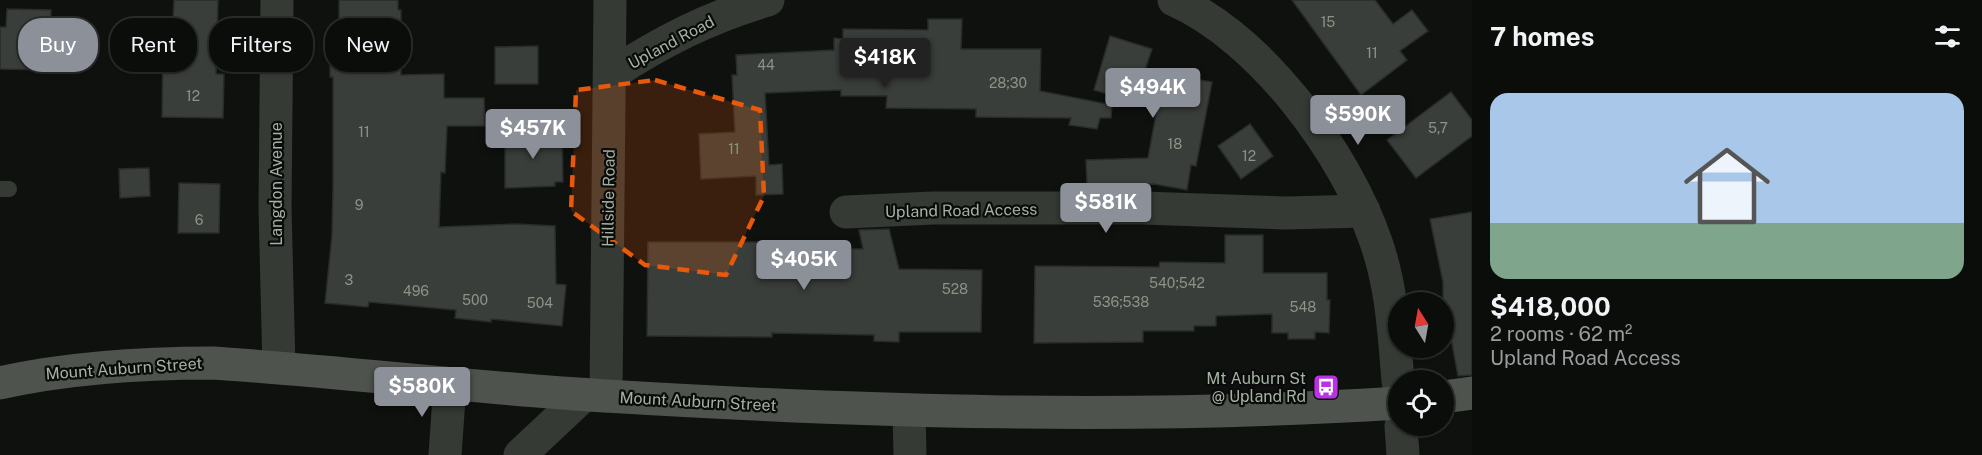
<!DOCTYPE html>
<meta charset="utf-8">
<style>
body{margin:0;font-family:"Public Sans",sans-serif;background:#191b19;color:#f1f3f6;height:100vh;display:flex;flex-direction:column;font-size:22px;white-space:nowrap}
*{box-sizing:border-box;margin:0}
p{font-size:20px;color:#9a9c9d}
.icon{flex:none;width:33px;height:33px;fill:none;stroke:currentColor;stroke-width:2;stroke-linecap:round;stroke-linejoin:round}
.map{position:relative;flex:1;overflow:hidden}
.panel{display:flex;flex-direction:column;background:#0b0d0b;width:510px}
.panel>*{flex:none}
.hud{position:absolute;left:18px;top:18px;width:570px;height:54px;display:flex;gap:12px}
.needle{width:39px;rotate:349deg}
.controls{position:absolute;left:1388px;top:292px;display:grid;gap:12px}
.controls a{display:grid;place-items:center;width:66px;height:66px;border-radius:50%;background:#0b0d0b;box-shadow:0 2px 4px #0004,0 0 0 2px #2b2d2c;font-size:30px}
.price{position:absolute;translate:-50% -51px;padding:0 14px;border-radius:6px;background:#8c9099;color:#fff;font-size:20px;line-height:39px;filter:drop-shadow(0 2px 3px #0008)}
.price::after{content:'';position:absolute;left:50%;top:36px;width:18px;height:14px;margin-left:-9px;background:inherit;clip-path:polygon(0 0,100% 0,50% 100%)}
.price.current{background:#222;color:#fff}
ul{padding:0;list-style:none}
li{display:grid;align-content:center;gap:12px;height:318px;padding:0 18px}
li span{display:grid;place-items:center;height:186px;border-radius:18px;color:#555}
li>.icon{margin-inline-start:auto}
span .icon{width:108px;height:108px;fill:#fffc;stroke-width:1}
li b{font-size:26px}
h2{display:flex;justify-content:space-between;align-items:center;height:72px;padding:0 18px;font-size:26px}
.pill{padding:0 21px;border-radius:24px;background:#0b0d0b;box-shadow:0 2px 4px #0004,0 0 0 2px #2b2d2c;font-size:21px;line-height:54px}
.pill.current{background:#8c9099;color:#fff}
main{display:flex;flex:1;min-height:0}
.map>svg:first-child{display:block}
</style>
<main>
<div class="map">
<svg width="1472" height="455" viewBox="0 0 1472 455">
<rect width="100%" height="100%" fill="#0f110f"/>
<!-- building -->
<g fill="#3a3e3a" stroke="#292c2a" stroke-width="1.5">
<path d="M174,0H218L216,74H224L223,118L162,117L163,52H118L119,22H173Z"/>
<path d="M339,0H398V10H401V75L444,74V98H484L485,126H447L445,173L441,172L439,227L516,224L555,226L556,284L566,285L562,326L491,319V322L455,318L456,310L369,302L368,307L325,303L332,235L333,187V77H330V38H339Z"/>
<path d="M1292,0H1375L1393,24L1412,10L1428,31L1400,51L1407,60L1361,95Z"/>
<path d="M7,9L51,10L50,70L0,69V27H6Z"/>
<path d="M928,19H962L961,49H1041L1040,91L1112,105L1111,118H1100L1097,129L1069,125L1071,118L976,117V109L886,108L887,96H841V90L765,93L769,165L782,164L783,194L756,195V176L701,179L699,134L735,132L732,75H737L736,55L834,50V38L843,39V29L928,30Z"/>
<path d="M1110,36L1152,49L1145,70L1212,82L1196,166L1191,165L1187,190L1154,184L1087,186L1086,160L1148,158L1157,109L1094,90Z"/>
<path d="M538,46V84H495V47Z"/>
<path d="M1451,92L1472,120V136L1416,178L1387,140Z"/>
<path d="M1250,124L1273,156L1241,179L1218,146Z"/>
<path d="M505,133H562L563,182H555V186L505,188Z"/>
<path d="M149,168L150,196L120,198L119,169Z"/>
<path d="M179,183L220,184L219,233H178Z"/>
<path d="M1472,212V375L1458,376L1451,338L1447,339L1443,321V282L1430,219Z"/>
<path d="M889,229L899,269L982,270L981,332H899V342L874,341V335L772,333V337L647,336L648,242H773V248L863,249L859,230Z"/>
<path d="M1225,235H1263V273H1327V300H1330L1329,333L1315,332V339H1288V333H1272V314L1216,316V326H1194V331H1143V342L1034,343L1035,266L1159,267L1160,262L1225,263Z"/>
</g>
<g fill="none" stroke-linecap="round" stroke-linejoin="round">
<!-- service -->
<path stroke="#363a35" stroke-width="16" d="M0,189H9"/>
<!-- minor -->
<g stroke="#363a35" stroke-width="33">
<path d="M277,0L275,208L279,367"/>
<path d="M1174,0C1262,39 1346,154 1376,242C1392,287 1394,334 1398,381"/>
<path d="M610,75C663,41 707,18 768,0"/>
<path d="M846,212L933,208H1143L1286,213L1364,211"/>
<path d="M606,396L610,0"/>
<path d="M909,410L910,455"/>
<path d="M445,455L450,384"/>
<path d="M520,455L584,395"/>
</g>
<!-- tertiary -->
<path stroke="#363a35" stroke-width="33" d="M1401,426L1403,455"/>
<!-- primary -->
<g stroke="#4e544d" stroke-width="33">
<path d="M0,383C71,367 142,363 214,363C345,372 475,388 606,396C870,412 1134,420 1398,403"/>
<path d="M1443,397L1472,393"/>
</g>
</g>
<!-- marked area -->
<path fill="#e8590c" fill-opacity="0.2" stroke="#e8590c" stroke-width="4.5" stroke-dasharray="12 8" stroke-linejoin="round" d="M655,80L760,110L764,196L726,275L645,265L571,211L576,90Z"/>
<!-- icons -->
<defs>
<symbol id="bus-square" viewBox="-11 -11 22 22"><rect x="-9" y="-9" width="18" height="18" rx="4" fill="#ba32e6" stroke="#0a0b0b"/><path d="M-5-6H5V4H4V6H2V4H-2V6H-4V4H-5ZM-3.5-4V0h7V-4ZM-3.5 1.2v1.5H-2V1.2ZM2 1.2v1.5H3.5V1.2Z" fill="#fff"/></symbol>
</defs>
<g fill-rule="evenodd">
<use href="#bus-square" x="1311" y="372" width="30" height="30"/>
</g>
<g text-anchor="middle" stroke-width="4.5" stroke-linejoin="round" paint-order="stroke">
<!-- number labels -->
<g font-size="14" fill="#8a9487">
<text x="1328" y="27">15</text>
<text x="1372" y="58">11</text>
<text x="766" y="70">44</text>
<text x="1008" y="88">28;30</text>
<text x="193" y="101">12</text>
<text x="1438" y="133">5,7</text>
<text x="364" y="137">11</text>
<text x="1175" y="149">18</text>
<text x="734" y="154">11</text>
<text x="1249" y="161">12</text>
<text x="359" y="210">9</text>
<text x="199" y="225">6</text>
<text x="349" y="285">3</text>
<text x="1177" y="288">540;542</text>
<text x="955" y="294">528</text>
<text x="416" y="296">496</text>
<text x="475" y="305">500</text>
<text x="1121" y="307">536;538</text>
<text x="540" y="308">504</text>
<text x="1303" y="312">548</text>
</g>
<!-- street labels -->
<g font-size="16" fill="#a5b1a1" stroke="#0a0b0b">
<text transform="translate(671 42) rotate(-28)" y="6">Upland Road</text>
<text transform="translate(276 184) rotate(-90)" y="6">Langdon Avenue</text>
<text transform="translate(608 198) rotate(-89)" y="6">Hillside Road</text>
<text transform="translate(961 210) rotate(-1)" y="6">Upland Road Access</text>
<text transform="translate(124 368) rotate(-4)" y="6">Mount Auburn Street</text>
<text transform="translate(698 401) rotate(3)" y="6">Mount Auburn Street</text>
</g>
<!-- poi labels -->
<g font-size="16" fill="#a5b1a1" stroke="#0a0b0b" text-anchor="end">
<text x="1306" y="384">Mt Auburn St<tspan x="1306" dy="18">@ Upland Rd</tspan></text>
</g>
</g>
</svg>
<div class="controls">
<a><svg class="needle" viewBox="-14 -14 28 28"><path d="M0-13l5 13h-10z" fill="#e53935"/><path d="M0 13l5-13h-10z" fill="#9a9c9d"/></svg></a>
<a><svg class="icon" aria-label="locate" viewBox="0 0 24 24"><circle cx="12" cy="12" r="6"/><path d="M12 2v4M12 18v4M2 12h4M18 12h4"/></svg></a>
</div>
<b class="price current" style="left:885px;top:89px">$418K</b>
<b class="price" style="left:1153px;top:119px">$494K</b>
<b class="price" style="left:1358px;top:146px">$590K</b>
<b class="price" style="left:533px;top:160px">$457K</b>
<b class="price" style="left:1106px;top:234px">$581K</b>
<b class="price" style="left:804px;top:291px">$405K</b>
<b class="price" style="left:422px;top:418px">$580K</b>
<div class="hud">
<a class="pill current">Buy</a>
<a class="pill">Rent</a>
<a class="pill">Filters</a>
<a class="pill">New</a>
</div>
</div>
<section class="panel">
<h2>7 homes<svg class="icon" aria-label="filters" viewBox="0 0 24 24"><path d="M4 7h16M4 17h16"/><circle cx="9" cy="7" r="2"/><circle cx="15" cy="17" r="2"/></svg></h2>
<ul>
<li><span style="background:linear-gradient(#a9c7e8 70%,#7fa58c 0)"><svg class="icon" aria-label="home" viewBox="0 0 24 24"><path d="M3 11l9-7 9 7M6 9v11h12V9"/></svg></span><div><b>$418,000</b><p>2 rooms · 62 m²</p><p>Upland Road Access</p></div></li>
</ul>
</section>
</main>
